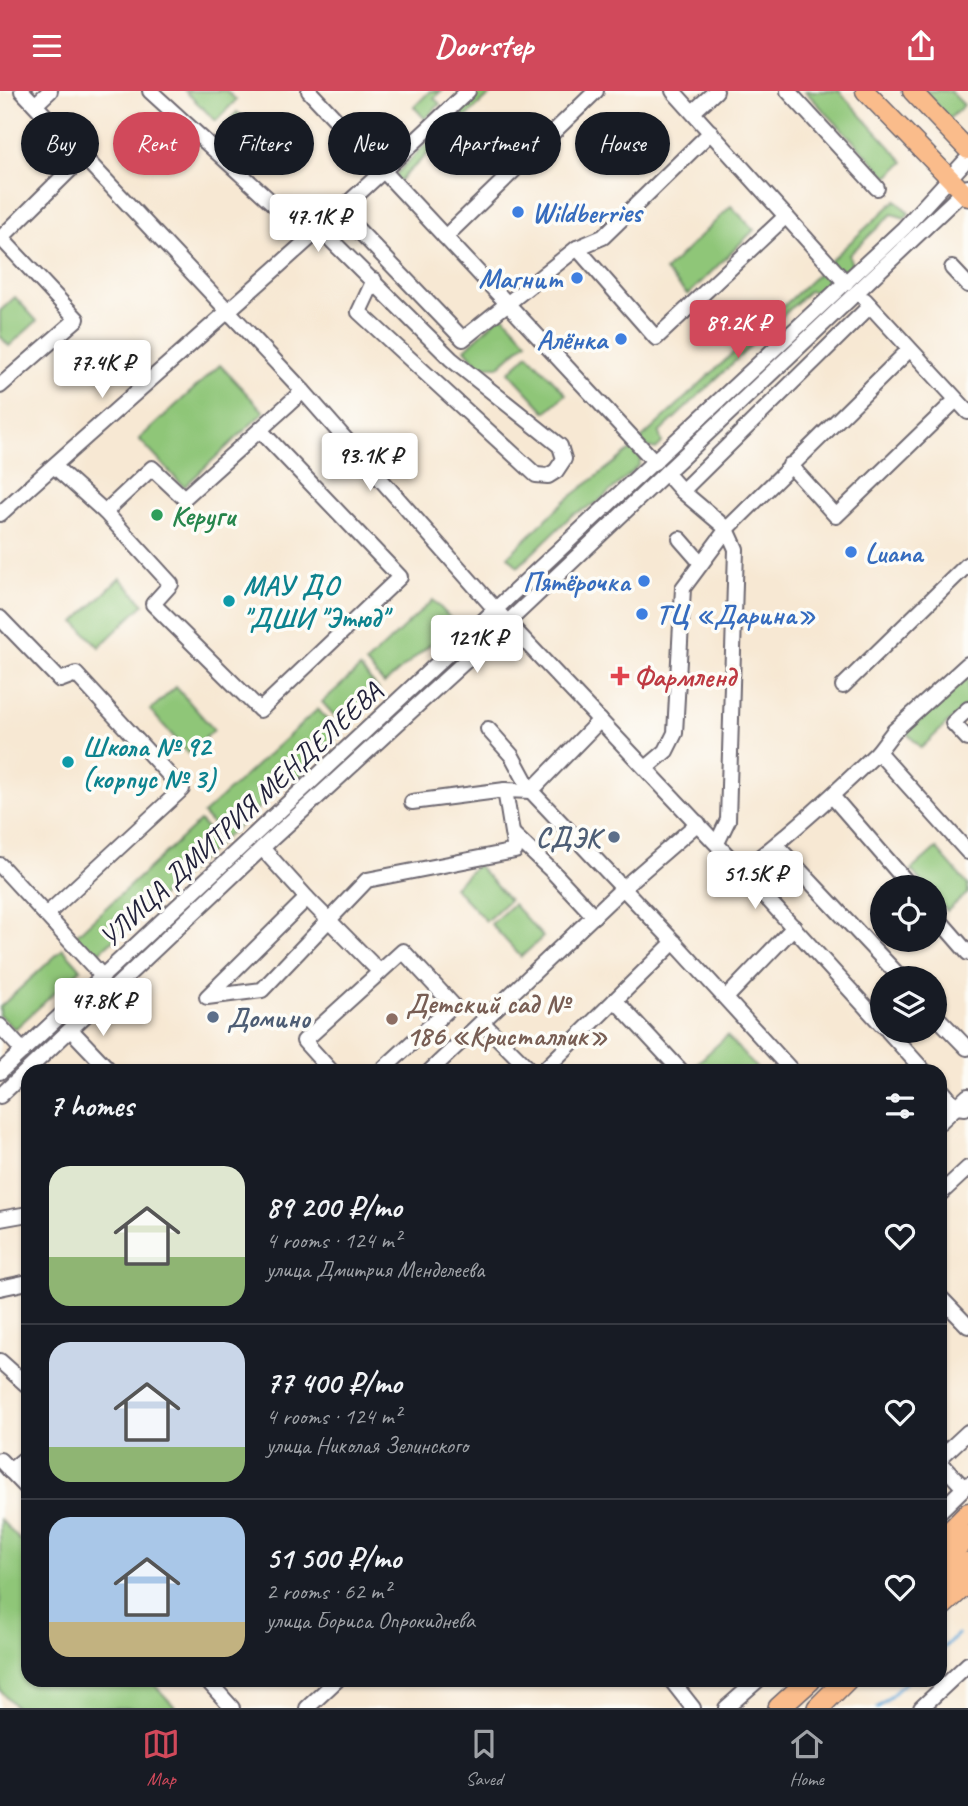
<!DOCTYPE html>
<meta charset="utf-8">
<style>
body{margin:0;font-family:Caveat,sans-serif;background:#242831;color:#f1f3f6;height:100vh;display:flex;flex-direction:column;font-size:26px;white-space:nowrap}
*{box-sizing:border-box;margin:0}
p{font-size:23px;color:#9ea1a6}
.icon{flex:none;width:38px;height:38px;fill:none;stroke:currentColor;stroke-width:2;stroke-linecap:round;stroke-linejoin:round}
.map{position:relative;flex:1;overflow:hidden}
.sheet{position:absolute;left:21px;top:973px;width:926px;height:623px;display:flex;flex-direction:column;background:#171b24;border-radius:21px;box-shadow:0 2px 5px #0004}
.sheet>*{flex:none}
.guide{position:absolute;left:21px;top:21px;width:928px;height:63px;display:flex;gap:14px}
.fabs{position:absolute;left:870px;top:784px;display:grid;gap:14px}
.fabs a{display:grid;place-items:center;width:77px;height:77px;border-radius:50%;background:#171b24;box-shadow:0 2px 5px #0004;font-size:35px}
.price{position:absolute;translate:-50% -60px;padding:0 16px;border-radius:7px;background:#fff;color:#222;font-size:23px;line-height:46px;filter:drop-shadow(0 2px 4px #0008)}
.price::after{content:'';position:absolute;left:50%;top:42px;width:21px;height:16px;margin-left:-10px;background:inherit;clip-path:polygon(0 0,100% 0,50% 100%)}
.price.on{background:#d1495b;color:#fff}
ul{padding:0;list-style:none}
li{display:flex;align-items:center;gap:21px;height:175px;padding:0 28px}
li+li{border-top:2px solid #363941}
li span{display:grid;place-items:center;flex:none;width:196px;height:140px;border-radius:21px;color:#555}
li>.icon{margin-inline-start:auto}
span .icon{width:84px;height:84px;fill:#fffc;stroke-width:1}
li b{font-size:30px}
h2{display:flex;justify-content:space-between;align-items:center;height:84px;padding:0 28px;font-size:30px}
.chip{padding:0 24px;border-radius:32px;background:#171b24;box-shadow:0 2px 5px #0004;font-size:24px;line-height:63px}
.chip.on{background:#d1495b;color:#fff}
header{display:flex;justify-content:space-between;align-items:center;height:91px;padding:0 28px;background:#d1495b;color:#fff;font-size:32px;font-weight:700}
.tabs{display:flex;justify-content:space-around;align-items:center;height:98px;border-top:2px solid #363941;background:#171b24;font-size:19px;color:#9ea1a6}
.tabs a{display:grid;justify-items:center;gap:4px}
.tabs .on{color:#d1495b}
.map>svg:first-child{display:block}
</style>
<header><svg class="icon" aria-label="menu" viewBox="0 0 24 24"><path d="M4 6h16M4 12h16M4 18h16"/></svg>Doorstep<svg class="icon" aria-label="share" viewBox="0 0 24 24"><path d="M12 15V3M7 8l5-5 5 5M5 13v7h14v-7"/></svg></header>
<div class="map">
<svg width="968" height="1617" viewBox="0 0 968 1617">
<rect width="100%" height="100%" fill="#fdfcf7"/>
<filter id="ink" filterUnits="userSpaceOnUse"><feTurbulence type="fractalNoise" baseFrequency=".0143" numOctaves="2"/><feDisplacementMap in="SourceGraphic" scale="14" xChannelSelector="R" yChannelSelector="G"/><feConvolveMatrix kernelMatrix="1 2 1 2 8 2 1 2 1" color-interpolation-filters="sRGB"/></filter>
<filter id="wash" filterUnits="userSpaceOnUse"><feTurbulence type="fractalNoise" baseFrequency=".00686" numOctaves="4" result="noise"/><feDisplacementMap in="SourceGraphic" scale="28" xChannelSelector="R" yChannelSelector="G"/><feGaussianBlur stdDeviation="1.57" result="paint"/><feColorMatrix in="noise" values="0 0 0 0 0 0 0 0 0 0 0 0 0 0 0 0 0 1.4 0 .05"/><feComposite in="paint" operator="in"/></filter>
<g filter="url(#wash)">
<rect width="100%" height="100%" fill="#f7e8d3"/>
<!-- green -->
<g fill="#8fc678" stroke="#58745a" stroke-width="2">
<path d="M185,0H227L236,9L216,30Z"/>
<path d="M430,0H441L434,7L440,13L425,28L414,16Z"/>
<path d="M476,0L493,1L450,41L442,32Z"/>
<path d="M805,0H839L904,71L888,86Z"/>
<path d="M922,0H950L964,14L949,28Z"/>
<path d="M237,21L267,47L252,63L223,36Z"/>
<path d="M429,50L435,56L399,90L394,85Z"/>
<path d="M896,109L909,122L905,127L892,123L849,164L852,174L846,179L836,177L829,171Z"/>
<path d="M731,115L754,139L688,204L665,180Z"/>
<path d="M821,180L826,186L828,197L823,202L809,200L659,342L662,352L656,358L648,356L640,349Z"/>
<path d="M15,206L37,230L9,255L0,245V220Z"/>
<path d="M502,223L527,250L499,275H479L465,258Z"/>
<path d="M528,263L566,303L546,321L509,281Z"/>
<path d="M220,274L264,321L184,396L139,348Z"/>
<path d="M633,357L641,366L639,375L597,412L572,424L518,476L508,465L565,410Z"/>
<path d="M120,487L144,513L99,556L75,531Z"/>
<path d="M433,509L455,532L384,593L366,572Z"/>
<path d="M360,577L379,599L341,632L322,611Z"/>
<path d="M965,585L968,588V613L921,657L905,640Z"/>
<path d="M176,596L214,639L188,662L150,619Z"/>
<path d="M318,618L339,644L299,686L290,689L225,747L203,723Z"/>
<path d="M200,730L220,752L92,868L73,847Z"/>
<path d="M936,757L968,794V802L947,820L935,806L934,796H926L911,779Z"/>
<path d="M477,774L509,809L486,830L454,796Z"/>
<path d="M513,813L543,846L521,866L491,833Z"/>
<path d="M63,858L81,878L15,938L0,925V916Z"/>
<path d="M727,945L759,980H698L694,975Z"/>
<path d="M0,1428L28,1458V1589H150L176,1617H17L0,1599Z"/>
</g>
<g fill="none" stroke-linecap="round" stroke-linejoin="round">
<!-- stream -->
<g stroke="#61a5d6" stroke-width="3.5">
<path d="M940,1560L958,1543"/>
<path d="M878,1617L908,1589"/>
</g>
</g>
</g>
<g filter="url(#ink)">
<g fill="none" stroke-linecap="round" stroke-linejoin="round">
<defs>
<g id="minor">
<path d="M22,0L303,300L495,518L742,780L882,934"/>
<path d="M150,0L291,129L320,138L451,268L560,355L564,368L556,380L548,385L536,384L359,221L374,189"/>
<path d="M309,0L655,371"/>
<path d="M673,0L846,192"/>
<path d="M788,0L877,97"/>
<path d="M36,13L50,0"/>
<path d="M693,21L716,0"/>
<path d="M341,121L463,248L577,157L603,146L711,41"/>
<path d="M445,146L596,0"/>
<path d="M577,157L656,247L786,125"/>
<path d="M952,177L968,194"/>
<path d="M865,209L968,321"/>
<path d="M0,295L77,228L1,147L84,65"/>
<path d="M790,374L836,425L956,309"/>
<path d="M54,375L105,421"/>
<path d="M666,382L682,400L727,438L736,458L728,729L717,752"/>
<path d="M682,400L870,215"/>
<path d="M0,423C156,282 316,146 468,0"/>
<path d="M125,443L105,421L152,377L184,407L303,300"/>
<path d="M129,447L171,493L153,513L260,619L400,486L260,339"/>
<path d="M680,448L701,472"/>
<path d="M0,527L60,589L76,583L182,698L46,824L0,774"/>
<path d="M968,573L894,640L878,661L968,761"/>
<path d="M843,595L968,473"/>
<path d="M968,618L953,632L968,648"/>
<path d="M488,638L512,665L531,700L674,851L543,980"/>
<path d="M646,677L666,660L675,642L683,497L727,438L909,259"/>
<path d="M505,699L531,700L600,629"/>
<path d="M832,705L911,796"/>
<path d="M512,742L552,780L594,825"/>
<path d="M776,754L901,887"/>
<path d="M262,757L307,807"/>
<path d="M742,780C791,743 834,703 878,661"/>
<path d="M934,823L968,862"/>
<path d="M46,824L103,886"/>
<path d="M674,851L792,980"/>
<path d="M380,881L307,807L207,906L262,899L367,789L515,760L505,699L412,711"/>
<path d="M726,907L794,836"/>
<path d="M615,909L681,980"/>
<path d="M934,923L967,957"/>
<path d="M482,931L531,980"/>
<path d="M0,935L23,960"/>
<path d="M71,939L110,980"/>
<path d="M888,940L924,980"/>
<path d="M331,980L304,950L403,860L453,914L381,980"/>
<path d="M430,980L623,797L698,732"/>
<path d="M0,981L904,137L968,67"/>
<path d="M940,997L956,1016L965,1017"/>
<path d="M0,1005L262,757L508,531L968,96"/>
<path d="M940,1031L968,1005"/>
<path d="M940,1103L968,1077"/>
<path d="M0,1128L28,1123"/>
<path d="M0,1197L28,1191"/>
<path d="M940,1206L968,1235"/>
<path d="M0,1270L28,1295"/>
<path d="M940,1367L968,1341"/>
<path d="M0,1369L28,1398"/>
<path d="M940,1371L964,1397"/>
<path d="M10,1380L28,1365"/>
<path d="M940,1420L968,1393"/>
<path d="M207,1589L232,1617"/>
<path d="M671,1589L693,1617"/>
<path d="M307,1617L337,1589"/>
<path d="M726,1617L758,1589"/>
<path d="M921,1617L968,1573"/>
</g>
<g id="major">
<path d="M865,0L968,106"/>
<path d="M912,0L968,59"/>
<path d="M940,1449L968,1421"/>
<path d="M940,1518L968,1493"/>
</g>
<g id="highway">
<path d="M940,1471L968,1445"/>
<path d="M940,1498L968,1472"/>
<path d="M779,1617L810,1589"/>
<path d="M818,1617L846,1589"/>
</g>
</defs>
<!-- minor casing -->
<use href="#minor" stroke="#6d6770" stroke-width="18"/>
<!-- major casing -->
<use href="#major" stroke="#6d6770" stroke-width="21"/>
<!-- highway casing -->
<use href="#highway" stroke="#6d6770" stroke-width="24"/>
<!-- minor -->
<use href="#minor" stroke="#fff" stroke-width="14"/>
<!-- major -->
<use href="#major" stroke="#fabc8b" stroke-width="18"/>
<!-- highway -->
<use href="#highway" stroke="#fabc8b" stroke-width="21"/>
</g>
</g>
<!-- markers -->
<g fill="#3f7fe0" stroke="#fdfcf7" stroke-width="2.5">
<circle cx="518" cy="121" r="7"/>
<circle cx="577" cy="187" r="7"/>
<circle cx="621" cy="248" r="7"/>
<circle cx="851" cy="461" r="7"/>
<circle cx="644" cy="490" r="7"/>
<circle cx="642" cy="523" r="7"/>
</g>
<circle fill="#2e9e5b" stroke="#fdfcf7" stroke-width="2.5" cx="157" cy="424" r="7"/>
<g fill="#0f9aa8" stroke="#fdfcf7" stroke-width="2.5">
<circle cx="229" cy="510" r="7"/>
<circle cx="68" cy="671" r="7"/>
</g>
<path fill="#e0444e" stroke="#fdfcf7" stroke-width="2.5" d="M616.5 574.5h7v7h7v7h-7v7h-7v-7h-7v-7h7z"/>
<g fill="#5c6f8a" stroke="#fdfcf7" stroke-width="2.5">
<circle cx="614" cy="746" r="7"/>
<circle cx="213" cy="926" r="7"/>
</g>
<circle fill="#8d6e63" stroke="#fdfcf7" stroke-width="2.5" cx="392" cy="928" r="7"/>
<g text-anchor="middle" stroke-width="7" stroke-linejoin="round" paint-order="stroke">
<!-- shop labels -->
<g font-size="28" font-weight="bold" fill="#366cbe" stroke="#fdfcf7" text-anchor="start">
<text x="532" y="131">Wildberries</text>
<text x="563" y="197" text-anchor="end">Магнит</text>
<text x="607" y="258" text-anchor="end">Алёнка</text>
<text x="865" y="471">Luana</text>
<text x="630" y="500" text-anchor="end">Пятёрочка</text>
<text x="656" y="533">ТЦ «Дарина»</text>
</g>
<!-- leisure labels -->
<g font-size="28" font-weight="bold" fill="#27864d" stroke="#fdfcf7" text-anchor="start">
<text x="171" y="434">Керуги</text>
</g>
<!-- culture labels -->
<g font-size="28" font-weight="bold" fill="#0d838f" stroke="#fdfcf7" text-anchor="start">
<text x="243" y="504">МАУ ДО<tspan x="243" dy="32">"ДШИ "Этюд"</tspan></text>
<text x="82" y="665">Школа № 92<tspan x="82" dy="32">(корпус № 3)</tspan></text>
</g>
<!-- health labels -->
<g font-size="28" font-weight="bold" fill="#be3a42" stroke="#fdfcf7" text-anchor="start">
<text x="634" y="595">Фармленд</text>
</g>
<!-- street labels -->
<g font-size="28" fill="#22223b" stroke="#fdfcf7">
<text transform="translate(240 723) rotate(-43)" y="10">УЛИЦА ДМИТРИЯ МЕНДЕЛЕЕВА</text>
</g>
<!-- service labels -->
<g font-size="28" font-weight="bold" fill="#4e5e75" stroke="#fdfcf7" text-anchor="end">
<text x="600" y="756">СДЭК</text>
<text x="227" y="936" text-anchor="start">Домино</text>
</g>
<!-- education labels -->
<g font-size="28" font-weight="bold" fill="#785e54" stroke="#fdfcf7" text-anchor="start">
<text x="406" y="922">Детский сад №<tspan x="406" dy="32">186 «Кристаллик»</tspan></text>
</g>
</g>
</svg>
<div class="fabs">
<a><svg class="icon" aria-label="locate" viewBox="0 0 24 24"><circle cx="12" cy="12" r="6"/><path d="M12 2v4M12 18v4M2 12h4M18 12h4"/></svg></a>
<a><svg class="icon" aria-label="layers" viewBox="0 0 24 24"><path d="M12 4l9 5-9 5-9-5zM3 14l9 5 9-5"/></svg></a>
</div>
<b class="price" style="left:318px;top:163px">47.1K ₽</b>
<b class="price on" style="left:738px;top:269px">89.2K ₽</b>
<b class="price" style="left:102px;top:309px">77.4K ₽</b>
<b class="price" style="left:370px;top:402px">93.1K ₽</b>
<b class="price" style="left:477px;top:584px">121K ₽</b>
<b class="price" style="left:755px;top:820px">51.5K ₽</b>
<b class="price" style="left:103px;top:947px">47.8K ₽</b>
<div class="guide">
<a class="chip">Buy</a>
<a class="chip on">Rent</a>
<a class="chip">Filters</a>
<a class="chip">New</a>
<a class="chip">Apartment</a>
<a class="chip">House</a>
</div>
<section class="sheet">
<h2>7 homes<svg class="icon" aria-label="filters" viewBox="0 0 24 24"><path d="M4 7h16M4 17h16"/><circle cx="9" cy="7" r="2"/><circle cx="15" cy="17" r="2"/></svg></h2>
<ul>
<li><span style="background:linear-gradient(#dfe7d0 65%,#8fb573 0)"><svg class="icon" aria-label="home" viewBox="0 0 24 24"><path d="M3 11l9-7 9 7M6 9v11h12V9"/></svg></span><div><b>89 200 ₽/mo</b><p>4 rooms · 124 m²</p><p>улица Дмитрия Менделеева</p></div><svg class="icon" aria-label="heart" viewBox="0 0 24 24"><path d="M12 20l-8-8c-3-5 5-10 8-4 3-6 11-1 8 4z"/></svg></li>
<li><span style="background:linear-gradient(#c9d6e8 75%,#8fb573 0)"><svg class="icon" aria-label="home" viewBox="0 0 24 24"><path d="M3 11l9-7 9 7M6 9v11h12V9"/></svg></span><div><b>77 400 ₽/mo</b><p>4 rooms · 124 m²</p><p>улица Николая Зелинского</p></div><svg class="icon" aria-label="heart" viewBox="0 0 24 24"><path d="M12 20l-8-8c-3-5 5-10 8-4 3-6 11-1 8 4z"/></svg></li>
<li><span style="background:linear-gradient(#a9c7e8 75%,#c2b280 0)"><svg class="icon" aria-label="home" viewBox="0 0 24 24"><path d="M3 11l9-7 9 7M6 9v11h12V9"/></svg></span><div><b>51 500 ₽/mo</b><p>2 rooms · 62 m²</p><p>улица Бориса Опрокиднева</p></div><svg class="icon" aria-label="heart" viewBox="0 0 24 24"><path d="M12 20l-8-8c-3-5 5-10 8-4 3-6 11-1 8 4z"/></svg></li>
</ul>
</section>
</div>
<nav class="tabs">
<a class="on"><svg class="icon" aria-label="map" viewBox="0 0 24 24"><path d="M3 6l6-2 6 2 6-2v14l-6 2-6-2-6 2zM9 4v14M15 6v14"/></svg>Map</a>
<a><svg class="icon" aria-label="saved" viewBox="0 0 24 24"><path d="M7 4h10v16l-5-4-5 4z"/></svg>Saved</a>
<a><svg class="icon" aria-label="home" viewBox="0 0 24 24"><path d="M3 11l9-7 9 7M6 9v11h12V9"/></svg>Home</a>
</nav>
